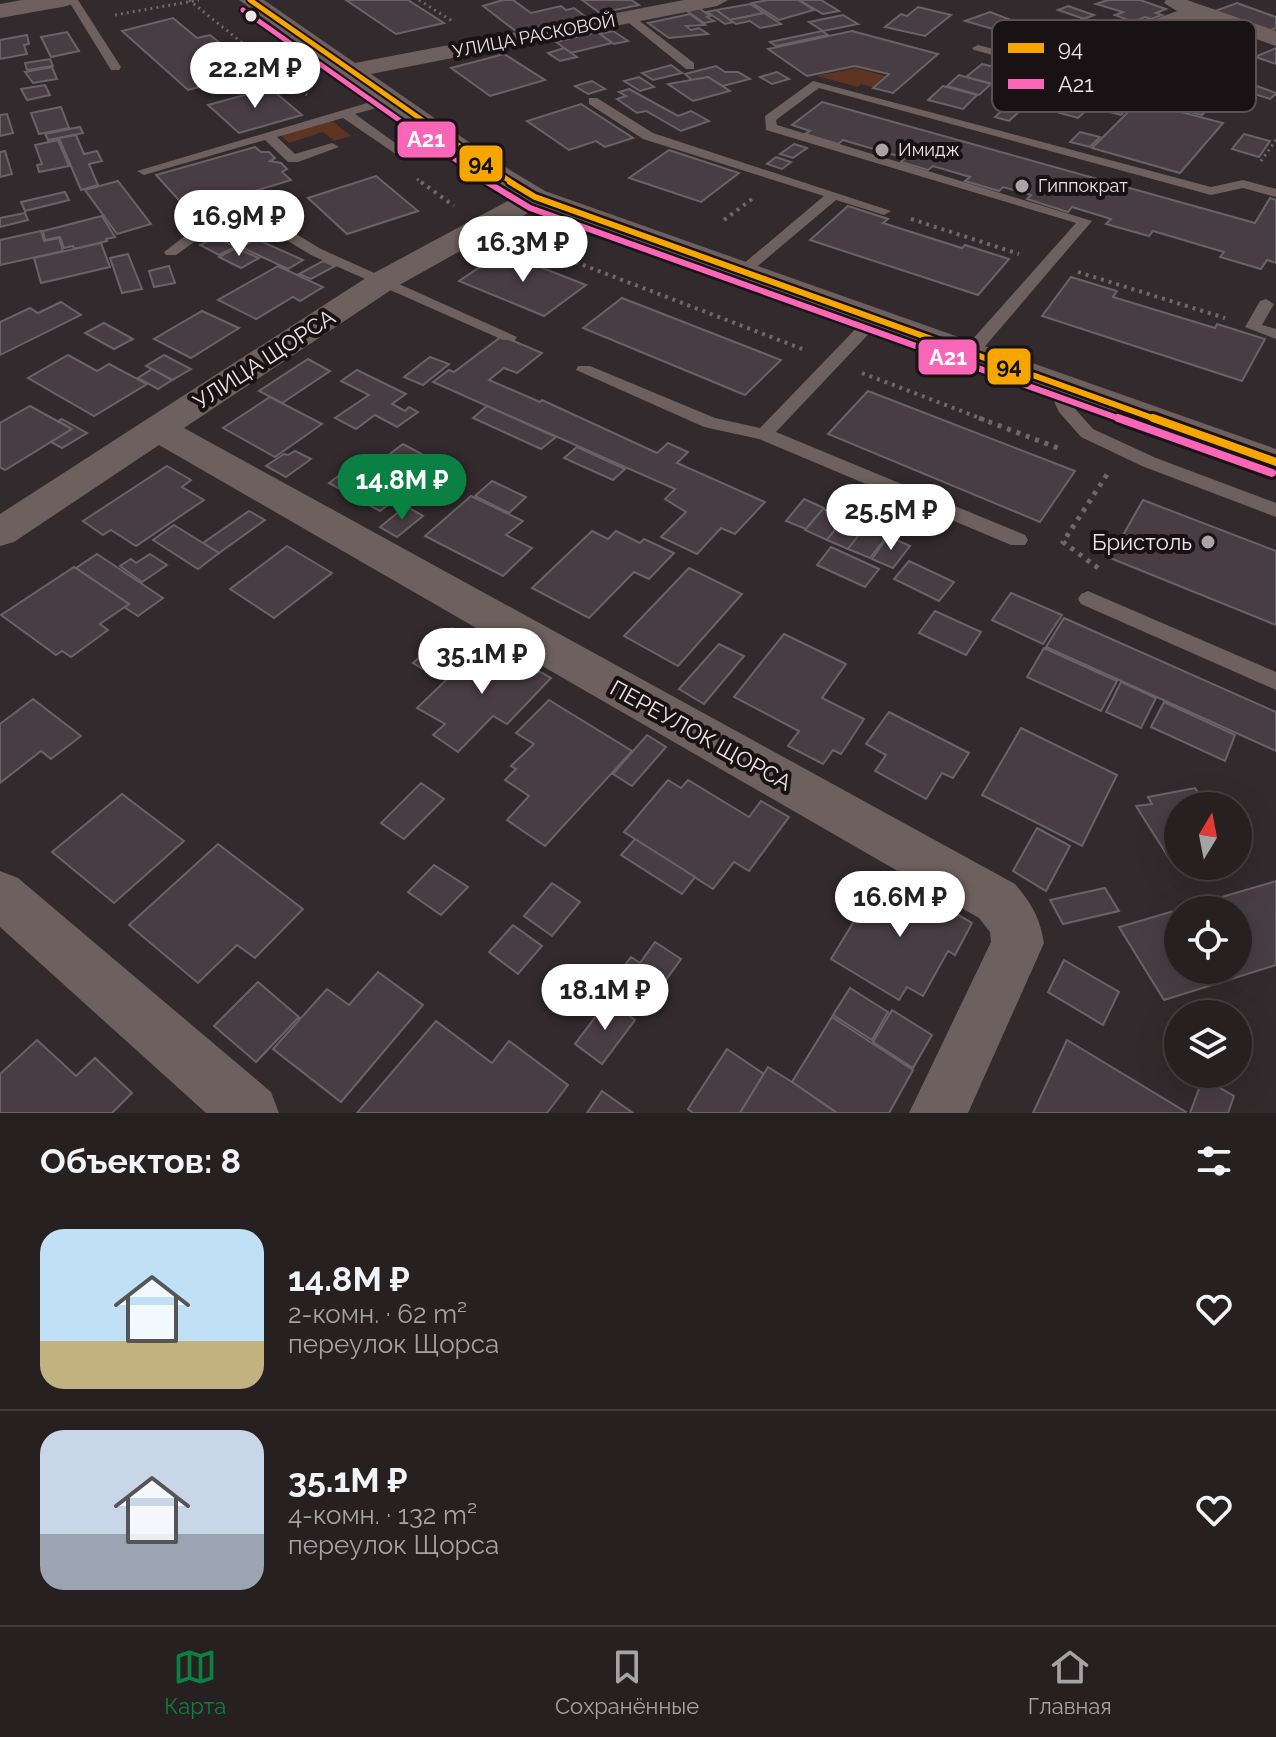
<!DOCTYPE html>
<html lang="ru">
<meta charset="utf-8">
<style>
body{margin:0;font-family:Raleway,sans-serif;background:#2e282a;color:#f1f3f6;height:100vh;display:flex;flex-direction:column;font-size:30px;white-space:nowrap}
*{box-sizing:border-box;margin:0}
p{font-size:26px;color:#a4a3a5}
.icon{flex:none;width:44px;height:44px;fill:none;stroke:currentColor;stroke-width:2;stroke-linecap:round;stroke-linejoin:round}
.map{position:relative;height:1113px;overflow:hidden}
.panel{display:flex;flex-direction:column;background:#262021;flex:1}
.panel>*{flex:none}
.needle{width:52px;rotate:10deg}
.controls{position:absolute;left:1164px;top:792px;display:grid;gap:16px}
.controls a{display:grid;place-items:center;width:88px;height:88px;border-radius:50%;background:#262021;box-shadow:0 8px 32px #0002,0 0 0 2px #423e3f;font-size:40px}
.price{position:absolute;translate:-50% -68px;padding:0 18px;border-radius:28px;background:#fff;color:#222;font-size:26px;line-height:52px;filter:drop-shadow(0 2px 4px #0008)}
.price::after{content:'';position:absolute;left:50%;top:48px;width:24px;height:18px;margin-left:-12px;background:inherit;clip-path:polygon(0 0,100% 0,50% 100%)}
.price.current{background:#0b8043;color:#fff}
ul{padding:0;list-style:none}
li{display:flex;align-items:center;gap:24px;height:200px;padding:0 40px}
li+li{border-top:2px solid #423e3f}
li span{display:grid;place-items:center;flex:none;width:224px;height:160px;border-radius:24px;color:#555}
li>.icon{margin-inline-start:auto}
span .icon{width:96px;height:96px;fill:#fffc;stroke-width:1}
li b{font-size:34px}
h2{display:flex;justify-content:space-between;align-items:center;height:96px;padding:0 40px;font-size:34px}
.menu{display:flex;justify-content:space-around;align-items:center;height:112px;border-top:2px solid #423e3f;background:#262021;font-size:22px;color:#a4a3a5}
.menu a{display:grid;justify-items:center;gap:4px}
.menu .current{color:#0b8043}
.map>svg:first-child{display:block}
</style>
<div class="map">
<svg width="1276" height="1113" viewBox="0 0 1276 1113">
<rect width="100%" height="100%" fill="#322a2c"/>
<!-- green -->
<g fill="#5d3522">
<path d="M856,68L885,76L872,87L861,84L858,87L817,76Z"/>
<path d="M331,120L351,136L334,141L323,132L289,143L280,135Z"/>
</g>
<!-- building -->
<g fill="#493d44" stroke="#6a6366" stroke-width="2" fill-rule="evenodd">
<path d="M346,0H408L444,23L396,34Z"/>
<path d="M503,0H513L531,13L561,6L566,10L574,8L586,17L517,32L483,6Z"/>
<path d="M582,0H631L639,5L600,13Z"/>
<path d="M768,0H798L814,10L779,20L752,3Z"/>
<path d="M799,0H821L839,11L823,14Z"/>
<path d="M1108,0H1140L1166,9L1156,13L1162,15L1151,19L1145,17L1133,22L1115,15L1123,12L1096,4Z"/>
<path d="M1237,3L1276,17V28L1269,31L1215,11Z"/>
<path d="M750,4L764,13L730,20L716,10Z"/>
<path d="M1068,6L1094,15L1084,19L1058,10Z"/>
<path d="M918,7L951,15L925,36L885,27L901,14L907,16Z"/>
<path d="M699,8L710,16L707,17L714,21L704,23L687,11Z"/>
<path d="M716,10L730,20L734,22L725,24L707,12Z"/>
<path d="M990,12L1016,22L996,30L965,21Z"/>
<path d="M764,13L781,24L760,28L750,21L736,24L730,20Z"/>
<path d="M690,14L705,25L686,26L691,30L699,28L708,34L669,38L648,23Z"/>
<path d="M843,15L858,24L823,31L809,22Z"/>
<path d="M173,18L197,38L210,35L230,51L217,54L243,76L188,90L122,31Z"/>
<path d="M613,31L628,41L614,44L600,34Z"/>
<path d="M822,31L828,35L776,46L770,42Z"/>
<path d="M852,31L938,54L893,93L873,88L889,74L855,66L807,76L768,49Z"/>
<path d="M67,32L79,51L51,57L41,37Z"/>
<path d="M597,32L612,43L571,53L556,42Z"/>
<path d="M27,35L29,44L24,45L27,54L0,59V40Z"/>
<path d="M564,48L577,57L560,61L548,53Z"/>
<path d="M1276,48V64L1255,57Z"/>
<path d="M504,54L545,80L490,96L451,68Z"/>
<path d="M50,59L53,66L27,70L25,63Z"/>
<path d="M982,64L1036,77L1032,81L1047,84L1038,95L966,77Z"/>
<path d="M671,65L682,73L653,80L642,73Z"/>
<path d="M716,66L725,72H738L750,79L723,86L708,77L693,81L685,74Z"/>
<path d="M52,67L57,79L33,83L25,72Z"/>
<path d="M777,72L789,79L772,84L760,77Z"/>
<path d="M1218,72L1276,93V94L1270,99L1248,92L1244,94L1201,81Z"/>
<path d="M959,75L991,84L979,95L947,86Z"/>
<path d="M639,77L654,87L640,91L624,81Z"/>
<path d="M708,77L730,91L693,101L668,84Z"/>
<path d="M592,81L605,89L588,94L575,86Z"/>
<path d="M45,85L50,95L27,100L21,89Z"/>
<path d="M943,86L977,95L963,109L928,100Z"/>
<path d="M270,88L302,115L239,133L208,105Z"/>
<path d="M629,89L678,116L691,111L709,121L681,131L646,111L637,113L617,99L626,96L619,92Z"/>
<path d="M1094,89L1136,100L1121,115L1079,104Z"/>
<path d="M1052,95L1080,103L1090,107L1078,118L1038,107Z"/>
<path d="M1013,100L1027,104L1009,121L995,117Z"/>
<path d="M1139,101L1223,123L1180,173L1092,148Z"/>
<path d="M822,102L1255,223L1270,198L1276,200V263L1267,260L1261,269L1220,257L1224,252L1153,231L1149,236L1106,224L1111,219L1072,207L1068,212L1027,199L1031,195L1003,187L999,191L965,181L970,177L933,166L928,170L901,162L905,158L843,140L838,144L805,134L810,131L792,125Z"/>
<path d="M1185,102L1208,108L1202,115L1179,109Z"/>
<path d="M581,104L633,138L605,147L596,141L569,150L527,121Z"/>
<path d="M61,107L69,128L39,134L31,113Z"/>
<path d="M7,114L13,133L0,136V115Z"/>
<path d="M80,127L83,133L48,140L45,134Z"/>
<path d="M1080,132L1100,137L1090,147L1070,142Z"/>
<path d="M1244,134L1270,141L1259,157L1232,149Z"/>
<path d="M76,135L84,154L97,151L102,161L89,164L98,185L81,190L59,138Z"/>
<path d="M58,140L69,166L39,172L37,165L42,164L35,145Z"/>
<path d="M794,144L807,148L793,158L780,154Z"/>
<path d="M255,147L261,152H269L275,158L270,161L281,163L287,169L282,172L291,180L189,211L156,175Z"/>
<path d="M669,150L739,173L701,202L629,178Z"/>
<path d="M5,151L12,174L0,177V152Z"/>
<path d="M776,157L791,162L782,169L767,164Z"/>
<path d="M376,176L418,211L347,234L308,198Z"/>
<path d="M118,181L151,224L117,234L85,190Z"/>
<path d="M65,192L69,200L25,211L21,202Z"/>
<path d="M848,206L888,219L883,223L962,248L965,245L1009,259L978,295L810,240Z"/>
<path d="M25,213L28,220L0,227V218Z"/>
<path d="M102,216L115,237L106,239L107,241L74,249L73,246L64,248L60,237L45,240L43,231Z"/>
<path d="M41,231L44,241L59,238L63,251L0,265V240Z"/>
<path d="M217,237L235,247L219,255L200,245Z"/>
<path d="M256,239L303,260L288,269L241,247Z"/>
<path d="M101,243L110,267L41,283L34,258Z"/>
<path d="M236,248L259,258L241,268L219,257Z"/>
<path d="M502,252L586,285L544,316L459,281Z"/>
<path d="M128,254L142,289L122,293L110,258Z"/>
<path d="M323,261L335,266L311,279L299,274Z"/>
<path d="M169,266L175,283L154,287L149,271Z"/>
<path d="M278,266L323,287L300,301L293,297L256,319L218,300Z"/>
<path d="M1071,277L1117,291L1113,297L1215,328L1217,324L1265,339L1242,381L1042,316Z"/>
<path d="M622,298L781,360L745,395L583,328Z"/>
<path d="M61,302L81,315L0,355V322L30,308L38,313Z"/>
<path d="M202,311L239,328L191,358L154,339Z"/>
<path d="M104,323L133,339L114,349L85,333Z"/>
<path d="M502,336L542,353L517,373L504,368L489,380L540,402L542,400L657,453L668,443L688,452L677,463L765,502L735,534L721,528L697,554L661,537L686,512L665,499L675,489L433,382L449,370L454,372Z"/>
<path d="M68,355L97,371L109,364L147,384L94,416L28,378Z"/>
<path d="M164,355L191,369L172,380L146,366Z"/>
<path d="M430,357L449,364L423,385L404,377Z"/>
<path d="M308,359L330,371L282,403L259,391Z"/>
<path d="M152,369L172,380L158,389L138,378Z"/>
<path d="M357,370L406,394L392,404L405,411L409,407L418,412L397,427L375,415L356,429L335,418L369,395L341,381Z"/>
<path d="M868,391L1075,471L1040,522L828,434Z"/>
<path d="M270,397L322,424L275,457L223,428Z"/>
<path d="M30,406L72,429L5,470L0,467V423Z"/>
<path d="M487,406L556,437L541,449L473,418Z"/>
<path d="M62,419L87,433L62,448L51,442L72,429L58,421Z"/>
<path d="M403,444L440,464L423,476L432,480L399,506L392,502L380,511L329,483L357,462L370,469Z"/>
<path d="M577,447L625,469L613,480L564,458Z"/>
<path d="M295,451L311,459L286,477L266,466L284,454L288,455Z"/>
<path d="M167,466L191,480L182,487L204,500L136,546L111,530L103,535L83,521Z"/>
<path d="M492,481L526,497L509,513L475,496Z"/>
<path d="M471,496L523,521L506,535L532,548L503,576L425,536Z"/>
<path d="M804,499L824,508L806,529L786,521Z"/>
<path d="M1143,500L1276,551V625L1110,558Z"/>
<path d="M406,506L423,516L397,537L380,527Z"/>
<path d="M823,509L844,518L827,540L805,530Z"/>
<path d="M249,511L265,520L219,553L203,543Z"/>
<path d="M844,518L865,527L848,549L827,540Z"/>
<path d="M174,525L219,553L198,569L153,540Z"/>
<path d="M865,527L887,536L870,558L848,549Z"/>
<path d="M592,531L608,539L616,531L640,543L644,539L674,553L649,579L634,572L589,618L532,588Z"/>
<path d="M888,536L910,546L893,568L872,559Z"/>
<path d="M287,546L332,573L274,618L230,589Z"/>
<path d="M831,547L879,569L865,587L817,565Z"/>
<path d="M97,554L163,598L138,616L124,607L129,604L76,568Z"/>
<path d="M150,554L167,565L142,582L120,566L131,559L136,563Z"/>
<path d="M909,561L954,582L939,601L894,579Z"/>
<path d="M74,567L129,604L100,624L108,630L71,657L62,651L56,655L1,615Z"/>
<path d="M689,568L742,594L678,666L624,636Z"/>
<path d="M1011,593L1062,615L1043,644L992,620Z"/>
<path d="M935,611L981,632L966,655L919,633Z"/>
<path d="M1064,618L1276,712V751L1046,647Z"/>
<path d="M452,628L473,640L435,676L413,663Z"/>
<path d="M784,634L846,664L822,698L864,719L841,754L833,750L823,764L788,746L799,731L734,697Z"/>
<path d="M719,644L744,656L704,704L679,689Z"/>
<path d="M1044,648L1117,681L1101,711L1027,677Z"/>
<path d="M499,649L551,678L507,724L493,716L458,752L433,735L445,724L417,708L472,655L485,662Z"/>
<path d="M1121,682L1156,698L1141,728L1106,712Z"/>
<path d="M33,699L81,736L51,759L41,751L0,783V724Z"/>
<path d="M549,700L632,751L545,846L507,820L529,796L505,780L516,769L511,766L534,744L516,733Z"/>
<path d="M1164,702L1235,735L1225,761L1151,727Z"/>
<path d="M889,712L969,753L953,778L942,773L926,799L875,771L886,755L866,744Z"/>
<path d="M1021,728L1117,775L1082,846L982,795Z"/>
<path d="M647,735L666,747L632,786L613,774Z"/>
<path d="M668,780L681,788L688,780L749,817L761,801L789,817L749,871L734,862L713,889L624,832Z"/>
<path d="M421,783L444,799L404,839L381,823Z"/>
<path d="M1195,788L1207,806H1178V862L1172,863L1136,806L1152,804L1148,797Z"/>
<path d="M122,794L184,841L114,903L52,852Z"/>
<path d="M1037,828L1070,846L1046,891L1013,871Z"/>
<path d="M635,839L695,877L682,894L621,855Z"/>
<path d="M218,844L303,909L255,958L237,945L198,983L129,925Z"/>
<path d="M434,865L468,887L441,915L408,892Z"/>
<path d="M884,872L972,923L955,955L948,951L923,996L907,987L899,1000L831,959Z"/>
<path d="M1276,881V965L1164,1000L1119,927ZM1178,910H1238V970H1178Z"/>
<path d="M552,883L580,902L552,936L524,916Z"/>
<path d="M1105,888L1119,911L1063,924L1050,900Z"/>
<path d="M513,925L542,946L518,974L489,952Z"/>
<path d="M655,942L681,959L647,1006L612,982L631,957L640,963Z"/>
<path d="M1064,960L1119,992L1103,1025L1048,992Z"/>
<path d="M378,972L423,1005L341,1102L273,1049L327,989L349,1005Z"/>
<path d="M258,982L299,1017L256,1062L214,1026Z"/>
<path d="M850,988L888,1012L872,1040L833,1015Z"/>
<path d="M608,1000L635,1020L602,1064L575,1044Z"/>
<path d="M892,1010L932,1035L913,1068L873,1042Z"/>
<path d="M832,1017L913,1070L889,1113H837L792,1082Z"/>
<path d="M436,1021L492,1063L509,1041L568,1085L547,1113H357Z"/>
<path d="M37,1040L76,1076L95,1058L132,1093L112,1113H0V1074Z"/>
<path d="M1067,1040L1186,1112L1185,1113H1033Z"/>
<path d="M727,1049L764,1074L740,1113H693L688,1109Z"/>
<path d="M768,1067L792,1082L837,1113H740Z"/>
<path d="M1203,1078L1234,1096L1228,1113H1190Z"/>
<path d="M602,1091L633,1113H587Z"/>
</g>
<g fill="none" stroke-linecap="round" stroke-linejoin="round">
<!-- path-far2 -->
<g stroke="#726768" stroke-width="3" stroke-dasharray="2 4" stroke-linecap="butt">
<path d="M189,0L307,95"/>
<path d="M419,0L452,21"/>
<path d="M115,15L199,0"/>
<path d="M1261,161L1276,140"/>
<path d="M417,179L424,184"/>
</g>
<!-- path-far1 -->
<g stroke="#726768" stroke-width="4" stroke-dasharray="3 5" stroke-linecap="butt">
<path d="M421,182L454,206"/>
<path d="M911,219L1019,254"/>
<path d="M724,220L752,199"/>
<path d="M523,242L805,350"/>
<path d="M1078,272L1225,318"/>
<path d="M862,373L985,420"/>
</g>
<!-- path -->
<g stroke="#726768" stroke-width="5" stroke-dasharray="4 6" stroke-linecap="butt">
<path d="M979,418L1058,448"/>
<path d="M1098,568L1063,542L1108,473"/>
</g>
<!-- service -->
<g fill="#6e605f" fill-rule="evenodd">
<path d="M68,0H78L121,67L119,70H111Z"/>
<path d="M624,15H632L694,63V69H686L624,19Z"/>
<path d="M978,45L1171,95L1173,98L1167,102L974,50L972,48Z"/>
<path d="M813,81L1211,187L1243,180L1276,189V197L1243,188L1211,195L819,88L776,120L777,125L1092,221L975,358H963L961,354L963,350L1076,223L766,130L765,116Z"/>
<path d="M391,96L397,100L395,103L355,114L405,150L448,136L453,137V143L403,159L343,118L277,137L295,154L332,143L339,147L298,162H288L265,140L144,175L137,171Z"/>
<path d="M589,98H597L653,133L891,211L884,215L836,200L746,276H736V270L824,196L643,139L589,104Z"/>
<path d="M218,223L281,225L321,249L517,337L515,340H503L311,255L273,232L218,231L204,235L176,255H166L164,252L194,229Z"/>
<path d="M1266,299L1274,304L1262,325L1276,329V339L1245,327L1260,301Z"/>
<path d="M873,315L879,317V323L776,432L1025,535L1028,540L1025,545H1011L759,439L704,427L576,370L578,366H590L715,418L760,428L867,317Z"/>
<path d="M1055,379L1061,380L1076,410L1093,429L1156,458L1276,503V517L1142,466L1081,437L1059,412L1046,384Z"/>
<path d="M1088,591L1276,672V690L1081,604L1078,599L1081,594Z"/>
</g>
<!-- minor -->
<g fill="#6e605f" fill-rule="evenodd">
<path d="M239,0H264L355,63L684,0H728L717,6L371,74L502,165L545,191L1276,449V474L537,208L394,288L184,428L1015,884C1032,904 1040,918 1044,943L968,1113H909L991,942L990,932L979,918L159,445L14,542L0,546V514L372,274L515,197L482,177Z"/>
<path d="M1166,0H1187L1276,31V46L1198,19L1080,63L1063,73H1047L1043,68L1064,53L1177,11L1164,3Z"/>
<path d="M0,871L18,878L271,1092L279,1113H206L0,927Z"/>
</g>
<!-- primary -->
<path fill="#6f605f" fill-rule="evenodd" d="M22,0H74L70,5L62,7L0,18V4Z"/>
<defs>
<path id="bus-1-far2" d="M250,0L514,184"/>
<path id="bus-1-far1" d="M510,182L535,197L1158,420"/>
<path id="bus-1" d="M1153,418L1276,462"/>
<path id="bus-2-far2" d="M243,10L490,184"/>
<path id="bus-2-far1" d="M487,182L530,208L1123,420"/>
<path id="bus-2" d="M1118,418L1272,473"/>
</defs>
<!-- bus-1-far2 casing -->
<use href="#bus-1-far2" stroke="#191214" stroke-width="9"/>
<!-- bus-1-far1 casing -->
<use href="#bus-1-far1" stroke="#191214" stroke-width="11"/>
<!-- bus-1 casing -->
<use href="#bus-1" stroke="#191214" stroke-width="14"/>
<!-- bus-2-far2 casing -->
<use href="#bus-2-far2" stroke="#191214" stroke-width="9"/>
<!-- bus-2-far1 casing -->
<use href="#bus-2-far1" stroke="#191214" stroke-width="11"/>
<!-- bus-2 casing -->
<use href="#bus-2" stroke="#191214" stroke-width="14"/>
<!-- bus-1-far2 -->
<use href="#bus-1-far2" stroke="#f7a600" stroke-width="5"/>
<!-- bus-1-far1 -->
<use href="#bus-1-far1" stroke="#f7a600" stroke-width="6"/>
<!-- bus-1 -->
<use href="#bus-1" stroke="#f7a600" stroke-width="8"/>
<!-- bus-2-far2 -->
<use href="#bus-2-far2" stroke="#fa66b7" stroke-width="5"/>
<!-- bus-2-far1 -->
<use href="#bus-2-far1" stroke="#fa66b7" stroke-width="6"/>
<!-- bus-2 -->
<use href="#bus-2" stroke="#fa66b7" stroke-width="8"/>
</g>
<!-- markers -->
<circle fill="#eee4e7" stroke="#191214" stroke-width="3" cx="251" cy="16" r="7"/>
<g fill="#aca3a6" stroke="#191214" stroke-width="3">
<circle cx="882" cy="150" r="8"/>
<circle cx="1022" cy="186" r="8"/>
<circle cx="1208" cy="542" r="8"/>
</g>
<g text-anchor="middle" stroke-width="8" stroke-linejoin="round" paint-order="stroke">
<!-- far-street labels -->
<g font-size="18" fill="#eee4e7" stroke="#191214">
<text transform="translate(534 36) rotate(-11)" y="6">УЛИЦА РАСКОВОЙ</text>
</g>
<!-- far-poi labels -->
<g font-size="18" fill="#eee4e7" stroke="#191214" text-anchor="start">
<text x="898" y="156">Имидж</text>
<text x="1038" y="192">Гиппократ</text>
</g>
<!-- street labels -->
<g font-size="22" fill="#eee4e7" stroke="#191214">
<text transform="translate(264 359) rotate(-33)" y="8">УЛИЦА ЩОРСА</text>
<text transform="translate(701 735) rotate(29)" y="8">ПЕРЕУЛОК ЩОРСА</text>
</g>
<!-- poi labels -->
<g font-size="22" fill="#eee4e7" stroke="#191214" text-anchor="end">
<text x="1192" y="550">Бристоль</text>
</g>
</g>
<!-- legend -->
<rect x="992" y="20" width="264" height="92" rx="12" fill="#191214" stroke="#595153" stroke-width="2"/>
<rect x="1008" y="43" width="36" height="10" fill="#f7a600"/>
<rect x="1008" y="79" width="36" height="10" fill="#fa66b7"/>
<g font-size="22" fill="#eee4e7">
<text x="1058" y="56">94</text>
<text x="1058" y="92">А21</text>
</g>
<g stroke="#191214" stroke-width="3">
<rect x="396" y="120" width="61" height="39" rx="8" fill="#fa66b7"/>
<rect x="458" y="144" width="46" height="39" rx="8" fill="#f7a600"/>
<rect x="917" y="338" width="61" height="38" rx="8" fill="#fa66b7"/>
<rect x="986" y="347" width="46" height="39" rx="8" fill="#f7a600"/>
</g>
<g font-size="22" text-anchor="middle" font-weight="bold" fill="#fff">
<text x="426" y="147">А21</text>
<text x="948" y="365">А21</text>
</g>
<g font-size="22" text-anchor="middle" font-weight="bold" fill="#111">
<text x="481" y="171">94</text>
<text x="1009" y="374">94</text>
</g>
</svg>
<div class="controls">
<a><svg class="needle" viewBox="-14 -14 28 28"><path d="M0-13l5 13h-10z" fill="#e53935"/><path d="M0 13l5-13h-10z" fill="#a4a3a5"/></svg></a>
<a><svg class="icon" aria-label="locate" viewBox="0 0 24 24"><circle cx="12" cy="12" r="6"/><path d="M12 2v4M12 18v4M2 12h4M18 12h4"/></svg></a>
<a><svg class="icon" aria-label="layers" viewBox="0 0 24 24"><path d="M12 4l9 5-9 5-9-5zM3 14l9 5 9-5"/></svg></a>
</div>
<b class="price" style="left:255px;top:110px">22.2M ₽</b>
<b class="price" style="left:239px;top:258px">16.9M ₽</b>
<b class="price" style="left:523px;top:284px">16.3M ₽</b>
<b class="price current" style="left:402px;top:522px">14.8M ₽</b>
<b class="price" style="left:891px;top:552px">25.5M ₽</b>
<b class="price" style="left:482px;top:696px">35.1M ₽</b>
<b class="price" style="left:900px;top:939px">16.6M ₽</b>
<b class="price" style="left:605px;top:1032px">18.1M ₽</b>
</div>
<section class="panel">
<h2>Объектов: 8<svg class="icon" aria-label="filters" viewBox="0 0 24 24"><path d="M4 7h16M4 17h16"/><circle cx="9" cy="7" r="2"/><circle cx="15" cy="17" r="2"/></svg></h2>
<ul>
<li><span style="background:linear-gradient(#bfe0f5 70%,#c2b280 0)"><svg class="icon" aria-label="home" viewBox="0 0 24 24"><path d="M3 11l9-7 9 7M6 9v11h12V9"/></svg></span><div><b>14.8M ₽</b><p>2-комн. · 62 m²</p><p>переулок Щорса</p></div><svg class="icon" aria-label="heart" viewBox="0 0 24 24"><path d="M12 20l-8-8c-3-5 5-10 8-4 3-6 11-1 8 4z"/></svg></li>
<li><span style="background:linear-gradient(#c9d6e8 65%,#9aa5b1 0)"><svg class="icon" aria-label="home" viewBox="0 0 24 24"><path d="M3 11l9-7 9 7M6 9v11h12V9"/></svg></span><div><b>35.1M ₽</b><p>4-комн. · 132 m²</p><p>переулок Щорса</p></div><svg class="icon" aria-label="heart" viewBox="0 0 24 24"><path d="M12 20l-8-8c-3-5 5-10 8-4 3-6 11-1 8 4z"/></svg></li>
</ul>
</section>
<nav class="menu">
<a class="current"><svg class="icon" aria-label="map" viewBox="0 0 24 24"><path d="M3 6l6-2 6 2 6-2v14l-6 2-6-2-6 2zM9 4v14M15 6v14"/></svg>Карта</a>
<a><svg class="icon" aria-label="saved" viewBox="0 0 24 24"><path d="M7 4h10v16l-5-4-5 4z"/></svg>Сохранённые</a>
<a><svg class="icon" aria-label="home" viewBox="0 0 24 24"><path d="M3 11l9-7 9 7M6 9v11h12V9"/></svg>Главная</a>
</nav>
